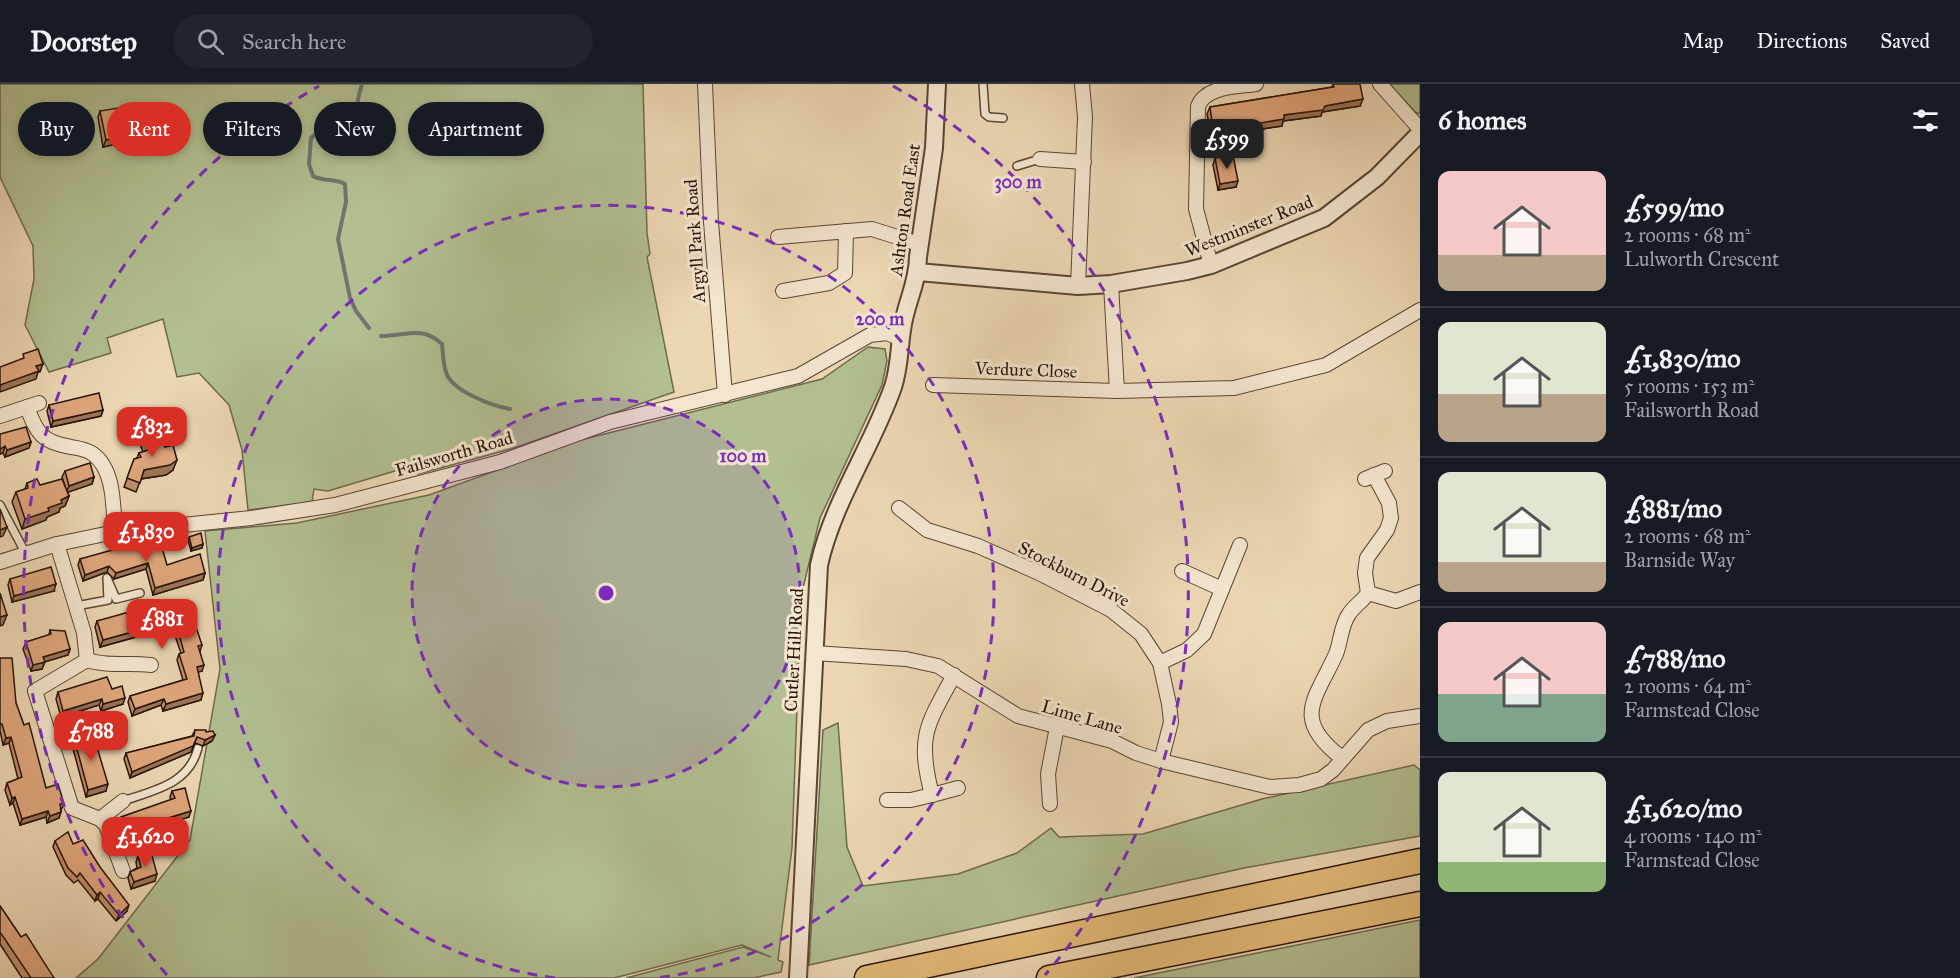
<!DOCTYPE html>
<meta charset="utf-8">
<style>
body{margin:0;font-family:"IM FELL Great Primer",serif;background:#20242c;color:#f1f3f6;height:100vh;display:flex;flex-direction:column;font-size:22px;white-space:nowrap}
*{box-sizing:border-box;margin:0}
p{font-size:20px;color:#9ea1a6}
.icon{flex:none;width:33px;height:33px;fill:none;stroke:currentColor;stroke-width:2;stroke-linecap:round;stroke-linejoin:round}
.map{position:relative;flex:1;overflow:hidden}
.panel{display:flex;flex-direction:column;background:#171b24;width:540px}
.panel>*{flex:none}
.guide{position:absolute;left:18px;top:18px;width:570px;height:54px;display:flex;gap:12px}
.price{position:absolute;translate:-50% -51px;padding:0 14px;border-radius:12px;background:#d93025;color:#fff;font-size:20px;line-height:39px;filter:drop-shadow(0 2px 3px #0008)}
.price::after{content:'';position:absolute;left:50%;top:36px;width:18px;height:14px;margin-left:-9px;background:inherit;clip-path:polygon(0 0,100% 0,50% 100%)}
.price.active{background:#222;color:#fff}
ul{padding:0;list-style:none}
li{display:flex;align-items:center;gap:18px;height:150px;padding:0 18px}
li+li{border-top:2px solid #363941}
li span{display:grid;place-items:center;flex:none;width:168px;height:120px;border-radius:12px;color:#555}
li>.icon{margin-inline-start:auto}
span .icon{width:72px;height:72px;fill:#fffc;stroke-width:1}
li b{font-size:26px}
h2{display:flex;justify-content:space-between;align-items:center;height:72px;padding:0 18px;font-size:26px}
.tag{padding:0 21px;border-radius:27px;background:#171b24;box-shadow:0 3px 9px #0003;font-size:21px;line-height:54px}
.tag.active{background:#d93025;color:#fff}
header{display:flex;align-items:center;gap:36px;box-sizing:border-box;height:84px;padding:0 30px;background:#171b24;border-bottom:2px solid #363941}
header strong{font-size:28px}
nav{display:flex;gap:33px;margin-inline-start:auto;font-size:21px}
.search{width:420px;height:54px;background:#20242c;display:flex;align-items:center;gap:15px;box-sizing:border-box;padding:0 21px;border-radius:33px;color:#9ea1a6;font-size:22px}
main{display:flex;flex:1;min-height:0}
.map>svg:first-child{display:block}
</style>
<header>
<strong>Doorstep</strong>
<div class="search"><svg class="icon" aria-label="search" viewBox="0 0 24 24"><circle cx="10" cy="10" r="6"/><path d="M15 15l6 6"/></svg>Search here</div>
<nav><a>Map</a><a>Directions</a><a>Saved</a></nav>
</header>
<main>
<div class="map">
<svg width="1420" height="894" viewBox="0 0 1420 894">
<rect width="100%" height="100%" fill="#ecd7b3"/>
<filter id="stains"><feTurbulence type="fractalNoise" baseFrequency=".00333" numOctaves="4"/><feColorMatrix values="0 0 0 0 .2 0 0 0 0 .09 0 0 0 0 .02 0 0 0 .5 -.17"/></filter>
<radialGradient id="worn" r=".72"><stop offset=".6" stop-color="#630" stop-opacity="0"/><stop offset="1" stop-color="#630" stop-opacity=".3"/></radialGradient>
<!-- green -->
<g fill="#b2bf91" stroke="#6e6a4e" stroke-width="1.5">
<path d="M0,0H643L647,149L650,170L647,173L674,308L511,365L418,390L415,381L328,407L314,405L312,418L248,426L242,366L229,321L199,289L177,293L163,235L107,254L111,269L49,288L25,241L34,195L33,162L0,93Z"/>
<path d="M1389,0H1420V30L1415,28Z"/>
<path d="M868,263L885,265L887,277L882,301L820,434L801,512L792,764L778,876L783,878L781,888L753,894H626L743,863L771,873L742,861L614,894H76L98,875L190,756L220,585L205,447L297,439L429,411L577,357L822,295Z"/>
<path d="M838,639L847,763L863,802L958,790L1017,769L1051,744L1059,753L1143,750L1262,715L1414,681L1420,686V752L1244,784L809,881L823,646Z"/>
<path d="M1420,836V894H1134Z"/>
</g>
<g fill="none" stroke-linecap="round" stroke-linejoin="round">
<!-- stream -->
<g stroke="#6d766f" stroke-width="4">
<path d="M362,0C351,34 365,29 331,51L318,48L311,54L309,80L313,92C324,98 335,94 345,100L346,118L338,155L350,214L356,227L369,244"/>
<path d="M381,252C407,252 421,241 442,260C443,269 443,280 446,288C451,307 493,322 510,325"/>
</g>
<defs>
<g id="service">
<path d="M983,0L985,30L989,33L1003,34"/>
<path d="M1017,82L1040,75"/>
<path d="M0,421L26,470"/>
<path d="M76,522L108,516L107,494L116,515L140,509"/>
<path d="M123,717C155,706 189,700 198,664"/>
</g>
<g id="minor">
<path d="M705,0L711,138L725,311"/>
<path d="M1380,0L1420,45"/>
<path d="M1040,75L1084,78"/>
<path d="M778,153L872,145L919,160"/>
<path d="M1211,181L1196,125L1198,22C1206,2 1237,3 1256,0"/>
<path d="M1111,200L1117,307"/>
<path d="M1078,202L1085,33L1082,0"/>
<path d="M783,207L829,199L845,189L846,147"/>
<path d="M933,301L1117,307L1234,304L1326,281L1420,226"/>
<path d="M27,323C37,350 42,358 71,363C78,364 86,365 93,370C115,386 113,424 115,448"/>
<path d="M0,332L39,319"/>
<path d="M1365,395L1385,387"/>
<path d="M899,424L927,446L978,462L1039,489L1111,526L1141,550L1160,579L1169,620L1171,638L1161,677"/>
<path d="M57,460L84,549L87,576L35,607L72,724L100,735L123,717"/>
<path d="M0,478L57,460L115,448L251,434L335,421L500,378L610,338L798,292L870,251L887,249L901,255"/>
<path d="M1182,487L1222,505"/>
<path d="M1368,509L1396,517L1420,508"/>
<path d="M814,569L906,575L938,582L1018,632L1112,657L1136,669L1161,677L1270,703L1299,701L1321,695L1333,686L1368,646L1387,637L1420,632"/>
<path d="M87,576C108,583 128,578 151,581"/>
<path d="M1160,579L1187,566L1204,550L1240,461"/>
<path d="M1342,674C1291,635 1315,616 1336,570C1341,557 1341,541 1349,530C1354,522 1363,517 1368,509L1365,489L1367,474L1387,446L1391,434L1389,419L1374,391"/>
<path d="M932,711L958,704"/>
<path d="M887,716H911L932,711C917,653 926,642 954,591"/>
<path d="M1050,720L1048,690L1057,643"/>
<path d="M100,735L106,741L123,787"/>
</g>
<g id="tertiary">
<path d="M918,188L1078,202L1111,200L1187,187L1211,181L1324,134L1377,93L1420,49"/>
<path d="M798,894L819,481C833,418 872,363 893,303C900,282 899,261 903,240C907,217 918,197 918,173L934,64L937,0"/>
</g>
<g id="motorway">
<path d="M867,894L1420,777"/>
<path d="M1049,894L1420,820"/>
</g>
</defs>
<!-- service casing -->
<use href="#service" stroke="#5a4534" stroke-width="10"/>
<!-- minor casing -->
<use href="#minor" stroke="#5a4534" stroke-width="16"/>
<!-- tertiary casing -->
<use href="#tertiary" stroke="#5a4534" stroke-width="20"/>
<!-- motorway casing -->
<use href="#motorway" stroke="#29140a" stroke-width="27"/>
<!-- service -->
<use href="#service" stroke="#f3e5ce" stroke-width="7"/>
<!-- minor -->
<use href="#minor" stroke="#f3e5ce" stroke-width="14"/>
<!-- tertiary -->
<use href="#tertiary" stroke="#f3e5ce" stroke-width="16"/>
<!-- motorway -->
<use href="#motorway" stroke="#e6bc7a" stroke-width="24"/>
</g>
<!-- wall -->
<g fill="#c08f6b" stroke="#29140a" stroke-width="1.5">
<path d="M1333,0L1360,22L1322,28L1321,32L1283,37L1282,42L1224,51L1223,55L1212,57L1207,30L1210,23L1332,3Z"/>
<path d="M100,27L121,59L103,63L98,33Z"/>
<path d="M1215,74L1236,103L1218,106L1213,81Z"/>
<path d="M49,321L103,326L101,332L51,343L47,327Z"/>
<path d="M0,350L31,358L29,364L5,373L3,369L0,370Z"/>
<path d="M145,354L165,363L173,386L166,391L141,395L136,408L124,403L134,375L137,374L139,369L143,368L141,363Z"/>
<path d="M65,387L94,393L92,400L67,408L69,412L65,422L60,424L59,428L47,433L46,436L22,445L12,418L16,408L25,405L27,399L40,401L65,402L62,393Z"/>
<path d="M189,453L203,460L202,464L191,467L188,456Z"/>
<path d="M124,466L167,481L205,489L203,496L153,511L146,485L114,495L107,488L83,497L78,481L80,475Z"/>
<path d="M10,495L54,507L12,518L8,501Z"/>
<path d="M156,526L191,545L202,561L200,567L202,587L198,588L201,616L163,627L161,621L132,632L128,618L130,612L183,596L177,576L179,570L181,569L172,543L100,563L95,543L97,537Z"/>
<path d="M50,546L70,565L68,571L44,578L42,585L31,587L23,565L26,558L49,551Z"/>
<path d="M0,574L46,704L64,720L61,726L59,734L47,739L46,733L20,741L13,719L10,721L5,706L7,699L18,695L9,659L3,661L0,647Z"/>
<path d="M112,605L123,620L101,627L99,621L61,633L56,615L58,608Z"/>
<path d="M195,646L215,651L212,657L203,662L195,659L191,668L130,694L124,675L126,669L192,652Z"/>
<path d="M74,654L106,707L86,713L72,661Z"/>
<path d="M172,707L189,733L166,740L164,746L124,757L119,739L121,733L171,716L170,713Z"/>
<path d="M55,757L73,760L127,827L116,837L98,815L95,817L78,796L74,799L66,791L53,763Z"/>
<path d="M138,772L155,797L131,805L128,794L130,788L137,784L136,778Z"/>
<path d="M0,822L21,853L54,894H22L0,860Z"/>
</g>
<!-- shaded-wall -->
<g fill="#9c7457" stroke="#29140a" stroke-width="1.5">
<path d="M1363,15L1360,22L1322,28L1321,32L1283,37L1282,42L1224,51L1223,55L1212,57L1214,51L1225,45L1325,22Z"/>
<path d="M124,53L121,59L103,63L106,56Z"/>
<path d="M1238,97L1236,103L1218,106L1220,100Z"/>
<path d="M43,280L40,288H38L36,295L0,308V301L36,282Z"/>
<path d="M103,326L101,332L51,343L53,337Z"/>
<path d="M31,358L29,364L5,373L7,366Z"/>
<path d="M5,362L3,369L0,370V365Z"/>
<path d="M177,376L173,386L166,391L140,395L144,386Z"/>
<path d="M94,393L92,400L66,409L69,402Z"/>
<path d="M69,412L65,422L60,424L59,428L47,433L46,436L22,445L25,435L48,424L61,416Z"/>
<path d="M7,443L3,452L0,453V446Z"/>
<path d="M203,460L202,464L191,467L192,464Z"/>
<path d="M148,479L146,485L114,495L116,489Z"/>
<path d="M109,482L107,488L83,497L85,491Z"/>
<path d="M205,489L203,496L153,511L155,504Z"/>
<path d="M56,500L54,507L12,518L14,512Z"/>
<path d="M7,531L3,541L0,542V533Z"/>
<path d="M175,536L172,543L100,563L103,556Z"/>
<path d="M70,565L68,571L41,579L45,578L42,585L31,587L33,581L43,573Z"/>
<path d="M204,581L202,587L194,590L197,583Z"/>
<path d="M203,609L201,616L163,627L166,620Z"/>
<path d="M125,614L123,620L101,627L103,620Z"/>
<path d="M102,615L99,621L61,633L63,627Z"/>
<path d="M164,615L161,621L132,632L135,625Z"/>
<path d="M215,651L212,657L203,662L205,656Z"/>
<path d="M11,653L9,659L3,661L6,654Z"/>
<path d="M197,653L191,668L130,694L132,688Z"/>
<path d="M108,700L106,707L86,713L88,706Z"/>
<path d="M15,713L13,719L10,721L12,714Z"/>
<path d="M48,727L46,733L20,741L22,735Z"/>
<path d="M191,727L189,733L166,740L164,746L124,757L126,750L165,735Z"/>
<path d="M61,728L59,734L47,739L50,732Z"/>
<path d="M157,790L155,797L131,805L134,798Z"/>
<path d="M100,808L98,815L95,817L97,811Z"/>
<path d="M129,821L127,827L116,837L119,831Z"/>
</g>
<!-- building -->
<g fill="#dfa67c" stroke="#29140a" stroke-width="1.5">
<path d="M1333,0H1360L1363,15L1325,22L1323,26L1284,31V35L1225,45V48L1214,51L1210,23L1334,3Z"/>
<path d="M118,24L124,53L106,56L100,27Z"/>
<path d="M1233,71L1238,97L1220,100L1215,74Z"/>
<path d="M38,265L43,280L36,282L39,287L0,301V283L24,274L23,270Z"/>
<path d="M99,309L103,326L53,337L49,321Z"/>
<path d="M26,343L31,358L7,366L5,362L0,365V350Z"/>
<path d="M162,350L165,363L173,361L177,376L170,381L144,386L140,399L127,394L134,375L141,373L139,369L148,366L145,354Z"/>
<path d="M90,379L94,393L69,402L65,387Z"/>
<path d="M37,395L40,401L62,395L69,412L61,416L62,419L48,424L49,427L25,435L16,408L28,404L27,399Z"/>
<path d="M0,425L7,443L0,446Z"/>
<path d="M201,449L203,460L192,464L189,453Z"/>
<path d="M160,457L167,481L200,470L205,489L155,504L148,479L116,489L109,482L85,491L80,475L123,463L124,466Z"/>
<path d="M51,483L56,500L14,512L10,495Z"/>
<path d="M0,509L7,531L0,533Z"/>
<path d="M182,520L191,545L196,543L202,561L198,562L204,581L197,583L203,609L166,620L164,615L135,625L130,612L187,595L179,570L184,568L175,536L103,556L97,537L154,521L156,526Z"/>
<path d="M50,546L65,547L70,565L43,573L45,578L33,581L26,558L51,550Z"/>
<path d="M0,574H12L16,619L24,641L29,639L46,704L58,700L64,720H60L61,728L50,732L48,727L22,735L15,713L12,714L7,699L22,693L11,653L6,654L2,640H0Z"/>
<path d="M107,593L112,605L122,602L125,614L103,620L102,615L63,627L58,608Z"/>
<path d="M195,646H206V648L213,647L215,651L205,656L197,653L193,662L132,688L126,669L194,652Z"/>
<path d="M93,650L108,700L88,706L74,654Z"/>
<path d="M185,704L191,727L165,735L167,739L126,750L121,733L175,714L172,707Z"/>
<path d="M68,748L73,760L83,756L100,783L129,821L119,831L100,808L97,811L80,789L77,793L68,784L55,757Z"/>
<path d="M151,768L157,790L134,798L130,788L141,783L138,772Z"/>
<path d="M0,822L21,853L26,850L54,894H31L0,848Z"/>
</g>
<!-- distance rings -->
<circle cx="606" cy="509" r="194" fill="#7b2cbf" fill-opacity=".12"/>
<g fill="none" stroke="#7b2cbf" stroke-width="3" stroke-dasharray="10 8">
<circle cx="606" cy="509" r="194"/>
<path d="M555 894A388 388 0 1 1 657 894"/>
<path d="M167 891A582 582 0 0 1 319 2M893 2A582 582 0 0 1 1045 891"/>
</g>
<g text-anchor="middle" stroke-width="6" stroke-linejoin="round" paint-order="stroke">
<!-- street labels -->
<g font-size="18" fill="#29140a" stroke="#f3e5ce">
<text transform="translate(905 126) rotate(-82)" y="6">Ashton Road East</text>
<text transform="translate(1249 142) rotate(-22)" y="6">Westminster Road</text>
<text transform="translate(695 157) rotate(-94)" y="6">Argyll Park Road</text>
<text transform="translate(1026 286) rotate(2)" y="6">Verdure Close</text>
<text transform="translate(454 370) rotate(-16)" y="6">Failsworth Road</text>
<text transform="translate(1074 490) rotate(27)" y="6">Stockburn Drive</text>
<text transform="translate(794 566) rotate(-87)" y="6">Cutler Hill Road</text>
<text transform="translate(1082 633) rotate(16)" y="6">Lime Lane</text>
</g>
</g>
<circle cx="606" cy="509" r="9" fill="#7b2cbf" stroke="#f3e5ce" stroke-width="3"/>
<g font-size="18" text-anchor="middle" font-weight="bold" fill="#7b2cbf" stroke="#f3e5ce" stroke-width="6" stroke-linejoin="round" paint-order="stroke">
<text x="1018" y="104">300 m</text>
<text x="880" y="241">200 m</text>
<text x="743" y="378">100 m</text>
</g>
<rect width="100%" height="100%" filter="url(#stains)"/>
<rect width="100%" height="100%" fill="url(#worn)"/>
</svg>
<b class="price active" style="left:1227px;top:86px">£599</b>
<b class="price" style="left:152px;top:374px">£832</b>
<b class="price" style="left:146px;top:479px">£1,830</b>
<b class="price" style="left:162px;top:566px">£881</b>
<b class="price" style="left:91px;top:678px">£788</b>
<b class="price" style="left:145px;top:784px">£1,620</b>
<div class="guide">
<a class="tag">Buy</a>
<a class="tag active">Rent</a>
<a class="tag">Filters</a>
<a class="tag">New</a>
<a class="tag">Apartment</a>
</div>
</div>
<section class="panel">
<h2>6 homes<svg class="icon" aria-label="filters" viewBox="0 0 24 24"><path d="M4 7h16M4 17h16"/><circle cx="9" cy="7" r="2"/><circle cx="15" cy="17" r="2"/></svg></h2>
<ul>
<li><span style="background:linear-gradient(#f6c9c9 70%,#b9a48a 0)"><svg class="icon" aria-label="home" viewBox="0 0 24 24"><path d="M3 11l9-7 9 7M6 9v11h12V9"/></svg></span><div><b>£599/mo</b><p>2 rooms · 68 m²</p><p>Lulworth Crescent</p></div></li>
<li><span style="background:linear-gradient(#dfe7d0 60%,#b9a48a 0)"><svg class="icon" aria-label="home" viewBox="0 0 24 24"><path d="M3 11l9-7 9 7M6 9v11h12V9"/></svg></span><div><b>£1,830/mo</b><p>5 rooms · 153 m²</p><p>Failsworth Road</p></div></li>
<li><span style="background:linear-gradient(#dfe7d0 75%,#b9a48a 0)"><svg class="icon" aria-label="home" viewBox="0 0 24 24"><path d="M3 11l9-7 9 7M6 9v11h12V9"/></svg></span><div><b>£881/mo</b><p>2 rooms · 68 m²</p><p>Barnside Way</p></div></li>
<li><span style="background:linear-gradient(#f6c9c9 60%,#7fa58c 0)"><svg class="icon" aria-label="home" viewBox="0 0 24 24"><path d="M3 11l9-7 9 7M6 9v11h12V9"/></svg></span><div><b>£788/mo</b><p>2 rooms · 64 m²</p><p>Farmstead Close</p></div></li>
<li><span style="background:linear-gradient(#dfe7d0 75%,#8fb573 0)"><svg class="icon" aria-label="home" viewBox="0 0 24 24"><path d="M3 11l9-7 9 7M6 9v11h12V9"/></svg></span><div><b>£1,620/mo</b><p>4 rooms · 140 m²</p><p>Farmstead Close</p></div></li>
</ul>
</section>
</main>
